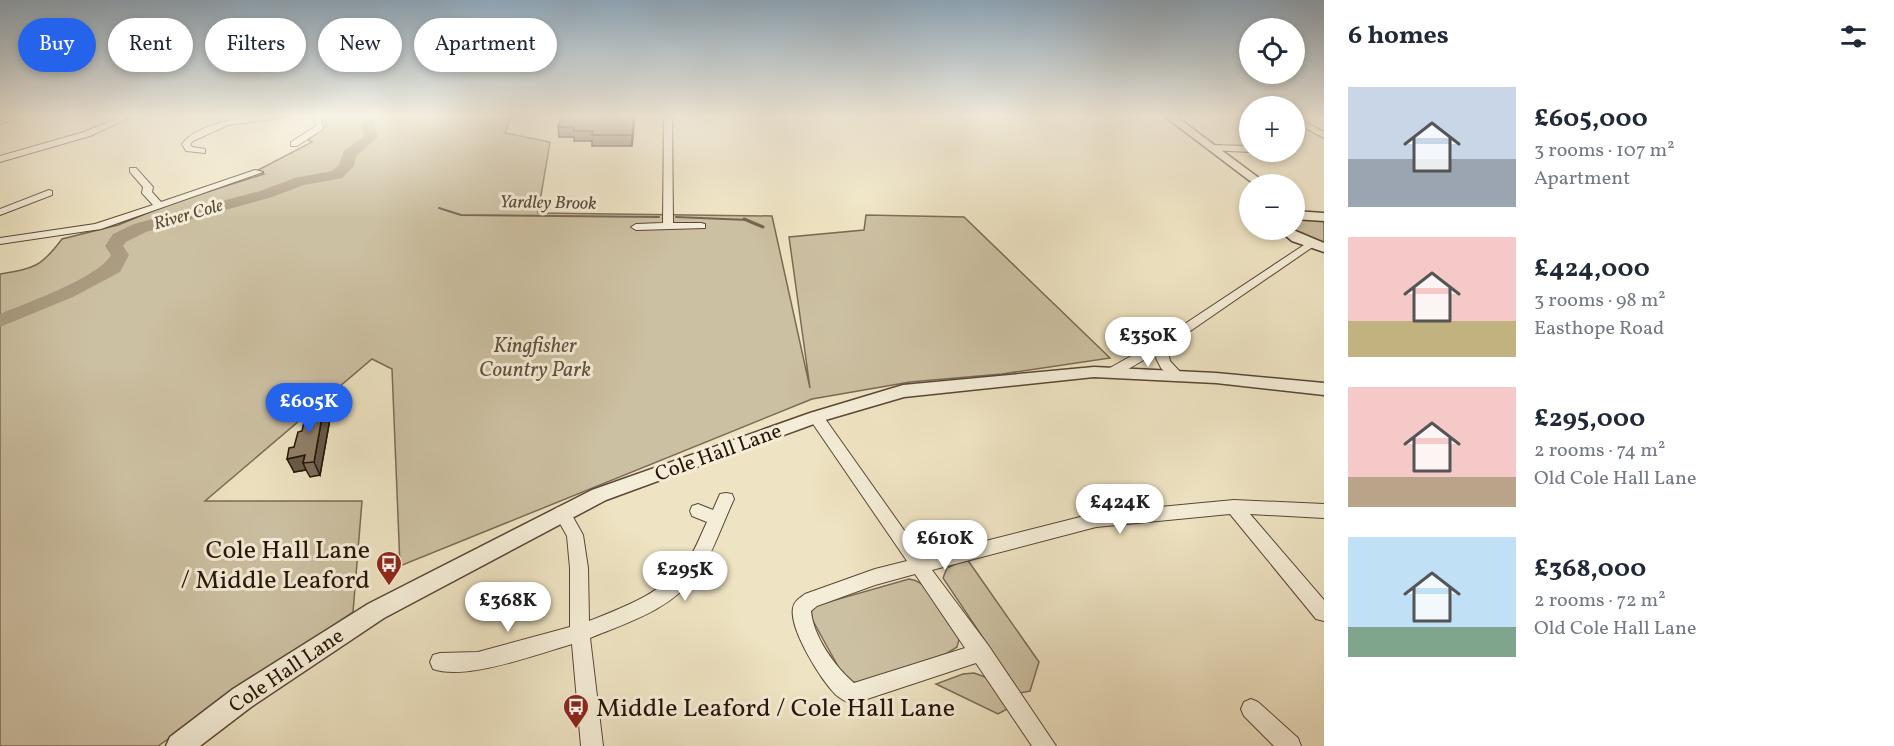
<!DOCTYPE html>
<meta charset="utf-8">
<style>
body{margin:0;font-family:Vollkorn,serif;background:#f6f6f7;color:#1f2937;height:100vh;display:flex;flex-direction:column;font-size:22px;white-space:nowrap}
*{box-sizing:border-box;margin:0}
p{font-size:20px;color:#747a83}
.icon{flex:none;width:33px;height:33px;fill:none;stroke:currentColor;stroke-width:2;stroke-linecap:round;stroke-linejoin:round}
.map{position:relative;flex:1;overflow:hidden}
.side{display:flex;flex-direction:column;background:#fff;width:570px}
.side>*{flex:none}
.hud{position:absolute;left:18px;top:18px;width:570px;height:54px;display:flex;gap:12px}
.fabs{position:absolute;left:1239px;top:18px;display:grid;gap:12px}
.fabs a{display:grid;place-items:center;width:66px;height:66px;border-radius:50%;background:#fff;box-shadow:0 3px 9px #0003;font-size:30px}
.price{position:absolute;translate:-50% -51px;padding:0 14px;border-radius:21px;background:#fff;color:#222;font-size:20px;line-height:39px;filter:drop-shadow(0 2px 3px #0008)}
.price::after{content:'';position:absolute;left:50%;top:36px;width:18px;height:14px;margin-left:-9px;background:inherit;clip-path:polygon(0 0,100% 0,50% 100%)}
.price.active{background:#2563eb;color:#fff}
ul{padding:0;list-style:none}
li{display:flex;align-items:center;gap:18px;height:150px;padding:0 24px}
li span{display:grid;place-items:center;flex:none;width:168px;height:120px;border-radius:0px;color:#555}
li>.icon{margin-inline-start:auto}
span .icon{width:72px;height:72px;fill:#fffc;stroke-width:1}
li b{font-size:26px}
h2{display:flex;justify-content:space-between;align-items:center;height:72px;padding:0 24px;font-size:26px}
.pill{padding:0 21px;border-radius:27px;background:#fff;box-shadow:0 3px 9px #0003;font-size:21px;line-height:54px}
.pill.active{background:#2563eb;color:#fff}
main{display:flex;flex:1;min-height:0}
.map>svg:first-child{display:block}
</style>
<main>
<div class="map">
<svg width="1324" height="746" viewBox="0 0 1324 746">
<rect width="100%" height="100%" fill="#eee3c2"/>
<filter id="stains"><feTurbulence type="fractalNoise" baseFrequency=".00333" numOctaves="4"/><feColorMatrix values="0 0 0 0 .2 0 0 0 0 .09 0 0 0 0 .02 0 0 0 .5 -.17"/></filter>
<radialGradient id="worn" r=".72"><stop offset=".6" stop-color="#630" stop-opacity="0"/><stop offset="1" stop-color="#630" stop-opacity=".3"/></radialGradient>
<!-- green -->
<g fill="#ccc0a2" stroke="#7a6a54" stroke-width="1.5">
<path d="M323,115H512L505,133L550,142L538,213L772,216L810,388L789,237L864,230L866,215L964,217L1110,358L1002,374L910,382L812,399L400,566L392,369L372,359L205,501H362L353,612L158,746H0V274C35,268 41,267 62,239L118,225L172,203L264,174L258,170L312,142L308,140L327,125Z"/>
<path d="M1303,218L1324,220V245L1301,236L1291,230H1294L1295,219Z"/>
<path d="M967,559L1039,662L1030,691L1020,693L943,578L947,568Z"/>
<path d="M909,579C933,582 948,618 960,636L957,647L946,654L857,683L845,679L813,621L811,613L814,606Z"/>
<path d="M974,673L988,678L1009,708L998,714L936,684L963,674Z"/>
</g>
<g fill="none" stroke-linecap="round" stroke-linejoin="round">
<!-- stream-far1 -->
<g stroke="#776551" stroke-width="2">
<path d="M439,208L461,215L659,217"/>
<path d="M676,217L748,220"/>
</g>
<!-- stream -->
<path stroke="#776551" stroke-width="3" d="M744,219L763,227"/>
<!-- river -->
<path fill="#ab9c82" fill-rule="evenodd" d="M365,115H381L374,125L378,137L356,156L354,166L342,178L304,185L272,197L146,232L126,242L123,246L129,255L120,272L73,297L0,327V314C26,303 98,278 111,255L105,246L113,234L134,224L260,191L295,178L332,171L339,165L344,151L364,136L360,125Z"/>
<defs>
<g id="minor">
<path d="M17,115H30L0,124V120Z"/>
<path d="M125,115H135L90,136L0,162V156L84,132Z"/>
<path d="M269,115H290L286,117L228,125L193,141L190,144L192,147L205,149V153L186,151L182,144C199,122 243,118 269,115Z"/>
<path d="M313,115H321L323,129L297,146H291V142L316,126Z"/>
<path d="M664,115H672L673,223H701L705,224V228L636,230L631,227L636,224L663,223Z"/>
<path d="M1294,116L1324,132V138L1294,122Z"/>
<path d="M1212,145L1250,146V152L1209,150L1208,148Z"/>
<path d="M130,168H136L153,187L152,192L161,202L255,170L263,172L101,229L0,244V238L95,224L153,205L142,193L143,187L130,172Z"/>
<path d="M49,190L52,191V195L0,215V209Z"/>
<path d="M1310,241L1314,242V246L1167,347L1170,361L1183,375L1181,378H1171L1161,368L1154,354L1118,375H1108L1106,372L1108,369L1165,337Z"/>
<path d="M816,412L821,413L923,557L1096,513L1234,500L1324,504V518L1250,514L1324,600V621L1316,619L1230,514L1096,527L932,570L988,645L1056,746H1032L976,663L852,704C846,702 841,699 836,695C821,680 789,629 793,608C794,601 800,598 805,594L875,569L907,561L811,421L809,417L811,413ZM915,574L965,648L854,683C835,667 813,636 811,611L817,606L875,585Z"/>
<path d="M726,493L732,494L734,499C724,520 713,553 700,571C672,609 632,621 590,638L603,746H581L572,644C538,654 465,681 433,669L430,662L433,655L440,653L478,652L570,627V568L567,536L554,513L556,508L562,506L568,508L583,535L588,568L589,621C627,606 663,593 688,560C696,549 701,534 707,522L692,516L690,511L692,506L698,504L713,510L720,494Z"/>
<path d="M1251,699L1258,702L1298,738L1301,746H1274L1244,716L1241,709L1244,702Z"/>
</g>
<g id="tertiary">
<path d="M1163,115H1174L1267,184H1254Z"/>
<path d="M1294,211L1324,213V221L1294,219Z"/>
<path d="M1279,230H1293L1324,243V252L1292,241Z"/>
<path d="M1094,367L1216,373L1324,383V395L1216,383L1094,377L904,397L822,421L606,500L384,618L251,707L200,746H166L170,737L233,689L368,604L592,490L810,413L903,385Z"/>
</g>
</defs>
<!-- minor casing -->
<use href="#minor" stroke="#5a4736" stroke-width="2"/>
<!-- tertiary casing -->
<use href="#tertiary" stroke="#5a4736" stroke-width="3"/>
<!-- minor -->
<use href="#minor" fill="#f4edd7" fill-rule="evenodd"/>
<!-- tertiary -->
<use href="#tertiary" fill="#f4edd7" fill-rule="evenodd"/>
</g>
<!-- wall -->
<g fill="#7b6d59" stroke="#281307" stroke-width="1.5">
<path d="M635,115L632,146H592V141H574V137H559L558,127Z"/>
<path d="M325,400L331,413L320,475L310,477L306,470L294,472L302,431Z"/>
</g>
<!-- shaded-wall -->
<g fill="#645949" stroke="#281307" stroke-width="1.5">
<path d="M634,115H635L632,146V135Z"/>
<path d="M325,400L331,413L320,475L314,462Z"/>
<path d="M305,455L303,463L306,470L294,472L287,459Z"/>
</g>
<!-- building -->
<g fill="#8f7f68" stroke="#281307" stroke-width="1.5">
<path d="M561,115H634L632,135H592L593,131H574V127H558Z"/>
<path d="M325,400L314,462L303,463L305,455L287,459L289,448L294,447L298,432L302,431L308,403Z"/>
</g>
<!-- sky -->
<linearGradient id="sky" x2="0" y2="1"><stop stop-color="#8faabf"/><stop offset="0.53" stop-color="#f7f2e4"/><stop offset="1" stop-color="#f7f2e4" stop-opacity="0"/></linearGradient>
<rect width="1324" height="219" fill="url(#sky)"/>
<!-- icons -->
<defs>
<symbol id="bus-pin" viewBox="-11 -11 22 30"><path d="M0 17L-7.5 6A9.5 9.5 0 1 1 7.5 6Z" fill="#8f2418" stroke="#f4edd7"/><path d="M-5-6H5V4H4V6H2V4H-2V6H-4V4H-5ZM-3.5-4V0h7V-4ZM-3.5 1.2v1.5H-2V1.2ZM2 1.2v1.5H3.5V1.2Z" fill="#fff"/></symbol>
</defs>
<g fill-rule="evenodd">
<use href="#bus-pin" x="374" y="549" width="30" height="40"/>
<use href="#bus-pin" x="561" y="692" width="30" height="40"/>
</g>
<g text-anchor="middle" stroke-width="6" stroke-linejoin="round" paint-order="stroke">
<!-- far-water labels -->
<g font-size="18" font-style="italic" fill="#5c4a38" stroke="#f4edd7">
<text transform="translate(548 202) rotate(1)" y="6">Yardley Brook</text>
<text transform="translate(188 214) rotate(-16)" y="6">River Cole</text>
</g>
<!-- park labels -->
<g font-size="21" font-style="italic" fill="#61503d" stroke="#f4edd7">
<text x="535" y="352">Kingfisher<tspan x="535" dy="24">Country Park</tspan></text>
</g>
<!-- street labels -->
<g font-size="21" fill="#281307" stroke="#f4edd7">
<text transform="translate(718 452) rotate(-20)" y="7">Cole Hall Lane</text>
<text transform="translate(286 670) rotate(-34)" y="7">Cole Hall Lane</text>
</g>
<!-- near-poi labels -->
<g font-size="26" fill="#281307" stroke="#f4edd7" text-anchor="end">
<text x="370" y="558">Cole Hall Lane<tspan x="370" dy="30">/ Middle Leaford</tspan></text>
<text x="596" y="716" text-anchor="start">Middle Leaford / Cole Hall Lane</text>
</g>
</g>
<rect width="100%" height="100%" filter="url(#stains)"/>
<rect width="100%" height="100%" fill="url(#worn)"/>
</svg>
<div class="fabs">
<a><svg class="icon" aria-label="locate" viewBox="0 0 24 24"><circle cx="12" cy="12" r="6"/><path d="M12 2v4M12 18v4M2 12h4M18 12h4"/></svg></a>
<a>+</a>
<a>−</a>
</div>
<b class="price" style="left:1148px;top:368px">£350K</b>
<b class="price active" style="left:309px;top:434px">£605K</b>
<b class="price" style="left:1120px;top:535px">£424K</b>
<b class="price" style="left:945px;top:571px">£610K</b>
<b class="price" style="left:685px;top:602px">£295K</b>
<b class="price" style="left:508px;top:633px">£368K</b>
<div class="hud">
<a class="pill active">Buy</a>
<a class="pill">Rent</a>
<a class="pill">Filters</a>
<a class="pill">New</a>
<a class="pill">Apartment</a>
</div>
</div>
<section class="side">
<h2>6 homes<svg class="icon" aria-label="filters" viewBox="0 0 24 24"><path d="M4 7h16M4 17h16"/><circle cx="9" cy="7" r="2"/><circle cx="15" cy="17" r="2"/></svg></h2>
<ul>
<li><span style="background:linear-gradient(#c9d6e8 60%,#9aa5b1 0)"><svg class="icon" aria-label="home" viewBox="0 0 24 24"><path d="M3 11l9-7 9 7M6 9v11h12V9"/></svg></span><div><b>£605,000</b><p>3 rooms · 107 m²</p><p>Apartment</p></div></li>
<li><span style="background:linear-gradient(#f6c9c9 70%,#c2b280 0)"><svg class="icon" aria-label="home" viewBox="0 0 24 24"><path d="M3 11l9-7 9 7M6 9v11h12V9"/></svg></span><div><b>£424,000</b><p>3 rooms · 98 m²</p><p>Easthope Road</p></div></li>
<li><span style="background:linear-gradient(#f6c9c9 75%,#b9a48a 0)"><svg class="icon" aria-label="home" viewBox="0 0 24 24"><path d="M3 11l9-7 9 7M6 9v11h12V9"/></svg></span><div><b>£295,000</b><p>2 rooms · 74 m²</p><p>Old Cole Hall Lane</p></div></li>
<li><span style="background:linear-gradient(#bfe0f5 75%,#7fa58c 0)"><svg class="icon" aria-label="home" viewBox="0 0 24 24"><path d="M3 11l9-7 9 7M6 9v11h12V9"/></svg></span><div><b>£368,000</b><p>2 rooms · 72 m²</p><p>Old Cole Hall Lane</p></div></li>
</ul>
</section>
</main>
